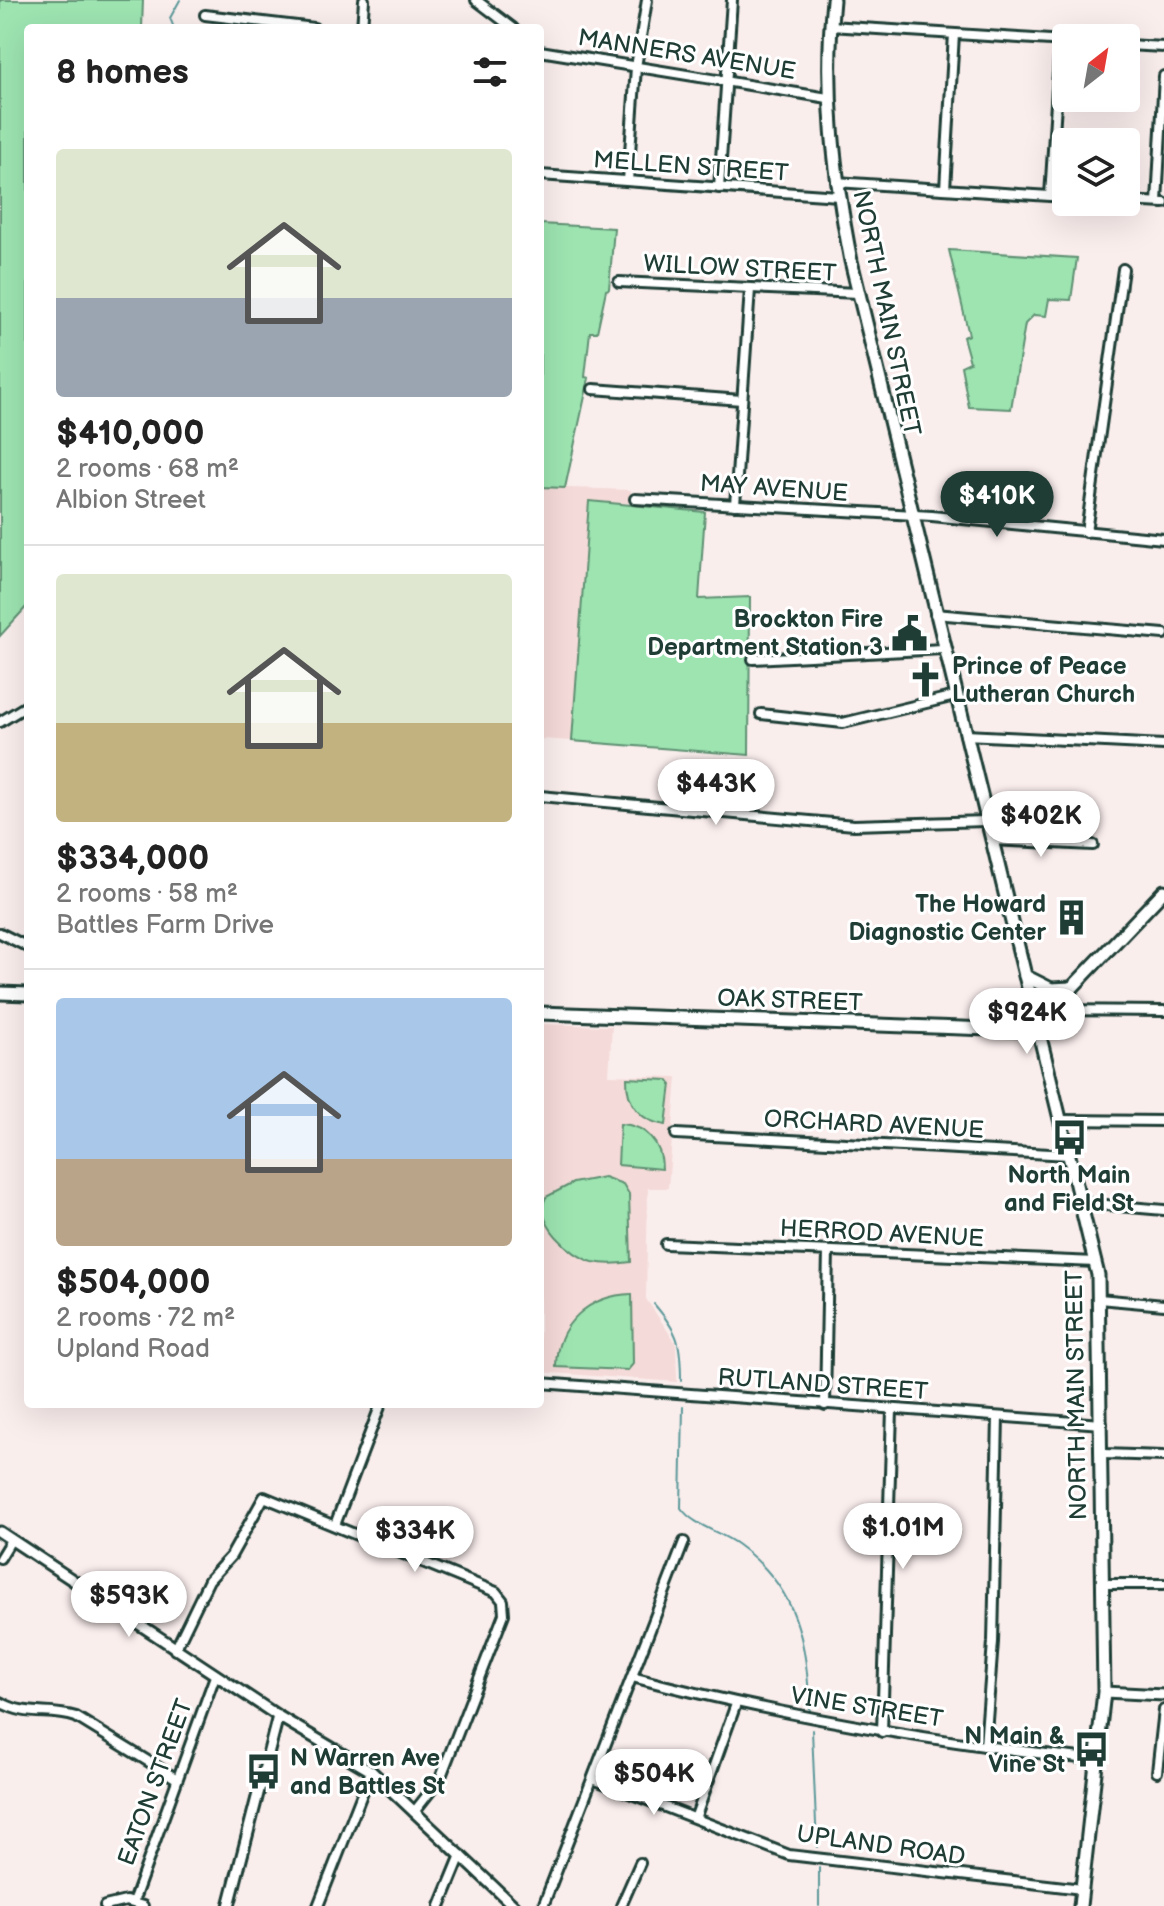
<!DOCTYPE html>
<meta charset="utf-8">
<style>
body{margin:0;font-family:"Balsamiq Sans",sans-serif;background:#f2f2f2;color:#222;height:100vh;display:flex;flex-direction:column;font-size:30px;white-space:nowrap}
*{box-sizing:border-box;margin:0}
p{font-size:26px;color:#767676}
.icon{flex:none;width:44px;height:44px;fill:none;stroke:currentColor;stroke-width:2;stroke-linecap:round;stroke-linejoin:round}
.map{position:relative;flex:1;overflow:hidden}
.drawer{position:absolute;left:24px;top:24px;width:520px;height:1384px;display:flex;flex-direction:column;background:#fff;border-radius:8px;box-shadow:0 8px 32px #0002}
.drawer>*{flex:none}
.needle{width:52px;rotate:31deg}
.controls{position:absolute;left:1052px;top:24px;display:grid;gap:16px}
.controls a{display:grid;place-items:center;width:88px;height:88px;border-radius:8px;background:#fff;box-shadow:0 8px 32px #0002;font-size:40px}
.price{position:absolute;translate:-50% -68px;padding:0 18px;border-radius:28px;background:#fff;color:#222;font-size:26px;line-height:52px;filter:drop-shadow(0 2px 4px #0008)}
.price::after{content:'';position:absolute;left:50%;top:48px;width:24px;height:18px;margin-left:-12px;background:inherit;clip-path:polygon(0 0,100% 0,50% 100%)}
.price.selected{background:#1f3d34;color:#fff}
ul{padding:0;list-style:none}
li{display:grid;align-content:center;gap:16px;height:424px;padding:0 32px}
li+li{border-top:2px solid #e0e0e0}
li span{display:grid;place-items:center;height:248px;border-radius:8px;color:#555}
li>.icon{margin-inline-start:auto}
span .icon{width:144px;height:144px;fill:#fffc;stroke-width:1}
li b{font-size:34px}
h2{display:flex;justify-content:space-between;align-items:center;height:96px;padding:0 32px;font-size:34px}
.map>svg:first-child{display:block}
</style>
<div class="map">
<svg width="1164" height="1906" viewBox="0 0 1164 1906">
<rect width="100%" height="100%" fill="#faeeed"/>
<filter id="ink" filterUnits="userSpaceOnUse"><feTurbulence type="fractalNoise" baseFrequency=".0125" numOctaves="2"/><feDisplacementMap in="SourceGraphic" scale="16" xChannelSelector="R" yChannelSelector="G"/><feConvolveMatrix kernelMatrix="1 2 1 2 8 2 1 2 1" color-interpolation-filters="sRGB"/></filter>
<g filter="url(#ink)">
<!-- built -->
<g fill="#f4dad8">
<path d="M540,487L631,490L630,503L589,502L572,741L540,739Z"/>
<path d="M540,1024L612,1026L609,1075L677,1077L668,1188H648L646,1299L676,1343L677,1382L540,1372Z"/>
</g>
<!-- green -->
<g fill="#9de4b1" stroke="#5e9072" stroke-width="2">
<path d="M0,0H143L142,28H28V605L0,636Z"/>
<path d="M540,224L614,228L609,289L606,290L597,332H590L585,377L589,378L565,488L540,487Z"/>
<path d="M949,250L1077,258L1071,300L1049,299L1046,316L1034,315L1025,324L1011,409L969,407L961,366L970,362L963,337L969,335Z"/>
<path d="M589,501L705,512L699,599L750,597L749,755L572,741Z"/>
<path d="M627,1078L668,1080L671,1084L666,1125C641,1122 626,1104 627,1078Z"/>
<path d="M620,1124C646,1125 662,1143 662,1169L618,1165Z"/>
<path d="M604,1177L623,1184L629,1194L631,1262C618,1264 606,1265 593,1262C571,1256 533,1222 546,1197L573,1183Z"/>
<path d="M632,1294L633,1364L628,1370L556,1367C556,1323 590,1295 632,1294Z"/>
</g>
<g fill="none" stroke-linecap="round" stroke-linejoin="round">
<!-- stream -->
<g stroke="#5c9899" stroke-width="2">
<path d="M174,28L170,18L180,0"/>
<path d="M654,1304C679,1333 681,1343 681,1381"/>
<path d="M683,1407L681,1508C694,1526 719,1531 737,1544C799,1588 806,1642 810,1711"/>
<path d="M812,1730L817,1847"/>
<path d="M819,1906V1868"/>
</g>
<defs>
<g id="minor">
<path d="M476,0L513,28"/>
<path d="M205,15L314,28"/>
<path d="M830,26L1066,41"/>
<path d="M362,28L364,0"/>
<path d="M1126,45L1164,47"/>
<path d="M540,51L828,98"/>
<path d="M540,175L839,196"/>
<path d="M628,181L636,67L647,0"/>
<path d="M836,182L1066,197"/>
<path d="M719,188L732,0"/>
<path d="M945,189L954,34"/>
<path d="M1050,196L1060,41"/>
<path d="M1126,201L1164,203"/>
<path d="M1157,202L1164,76"/>
<path d="M619,282L858,293"/>
<path d="M593,389L742,400"/>
<path d="M635,499L932,516L1164,539"/>
<path d="M735,505L750,289"/>
<path d="M1086,532L1123,269"/>
<path d="M935,614L1164,634"/>
<path d="M753,659L943,649"/>
<path d="M761,714L843,723L955,696"/>
<path d="M0,722L28,705"/>
<path d="M965,735L1164,745"/>
<path d="M540,796L854,825L986,821"/>
<path d="M991,840L1093,845"/>
<path d="M0,933L28,947"/>
<path d="M1051,1010L1164,1011"/>
<path d="M1061,1120L1164,1121"/>
<path d="M676,1134L1070,1155"/>
<path d="M1083,1203L1164,1210"/>
<path d="M666,1244L1096,1262"/>
<path d="M1099,1299L1164,1305"/>
<path d="M540,1383L1102,1424"/>
<path d="M825,1405L828,1251"/>
<path d="M1103,1454L1164,1456"/>
<path d="M335,1525L381,1404"/>
<path d="M0,1558L11,1540"/>
<path d="M1102,1584H1164"/>
<path d="M175,1650L209,1580L231,1556L264,1497L496,1592L503,1601L504,1614L440,1779L414,1812"/>
<path d="M632,1677C785,1717 940,1743 1098,1760"/>
<path d="M0,1702C28,1718 48,1708 76,1717L177,1779"/>
<path d="M882,1732L892,1410"/>
<path d="M985,1746L993,1642L998,1417"/>
<path d="M1157,1772L1164,1710"/>
<path d="M593,1779L789,1855L1082,1889"/>
<path d="M696,1816L736,1704"/>
<path d="M133,1902L215,1676"/>
<path d="M105,1906L126,1901L143,1906"/>
<path d="M318,1906L371,1771"/>
<path d="M440,1906L461,1855"/>
<path d="M543,1906L684,1542"/>
<path d="M621,1906L640,1863"/>
</g>
<g id="tertiary">
<path d="M0,1532L278,1716L371,1771L514,1906"/>
<path d="M1104,1692L1164,1695"/>
<path d="M229,1906L278,1716"/>
</g>
<g id="secondary">
<path d="M833,0C824,90 834,174 851,261L1098,1275L1104,1692L1080,1906"/>
<path d="M1025,976L1051,989L1072,988"/>
<path d="M0,993L28,994"/>
<path d="M540,1013L1017,1030L1047,1014L1164,891"/>
</g>
</defs>
<!-- minor casing -->
<use href="#minor" stroke="#1f3d34" stroke-width="14"/>
<!-- tertiary casing -->
<use href="#tertiary" stroke="#1f3d34" stroke-width="15"/>
<!-- secondary casing -->
<use href="#secondary" stroke="#1f3d34" stroke-width="17"/>
<!-- minor -->
<use href="#minor" stroke="#fff" stroke-width="8"/>
<!-- tertiary -->
<use href="#tertiary" stroke="#fff" stroke-width="9"/>
<!-- secondary -->
<use href="#secondary" stroke="#fff" stroke-width="11"/>
</g>
</g>
<!-- icons -->
<defs>
<symbol id="civic-bare" viewBox="-9 -9 18 18"><path d="M-.6-6.5H3V-4.5H.6V-3L4-1V1h2V6H-6V1h2V-1L-.6-3ZM-1.2 2.5V6h2.4V2.5Z" fill="#1f3d34" stroke="#fff" stroke-width="2.5" paint-order="stroke"/></symbol>
<symbol id="church-bare" viewBox="-9 -9 18 18"><path d="M-1.2-6h2.4v3.5h3.3v2.4h-3.3V6h-2.4V-.1h-3.3v-2.4h3.3Z" fill="#1f3d34" stroke="#fff" stroke-width="2.5" paint-order="stroke"/></symbol>
<symbol id="building-bare" viewBox="-9 -9 18 18"><path d="M-4-6H4V6H1V3H-1V6H-4ZM-2.5-4.3h1.7v1.8h-1.7ZM.8-4.3h1.7v1.8H.8ZM-2.5-1h1.7V.8h-1.7ZM.8-1h1.7V.8H.8Z" fill="#1f3d34" stroke="#fff" stroke-width="2.5" paint-order="stroke"/></symbol>
<symbol id="bus-bare" viewBox="-9 -9 18 18"><path d="M-5-6H5V4H4V6H2V4H-2V6H-4V4H-5ZM-3.5-4V0h7V-4ZM-3.5 1.2v1.5H-2V1.2ZM2 1.2v1.5H3.5V1.2Z" fill="#1f3d34" stroke="#fff" stroke-width="2.5" paint-order="stroke"/></symbol>
</defs>
<g fill-rule="evenodd">
<use href="#civic-bare" x="884" y="608" width="51" height="51"/>
<use href="#church-bare" x="900" y="654" width="51" height="51"/>
<use href="#building-bare" x="1046" y="892" width="51" height="51"/>
<use href="#bus-bare" x="1044" y="1112" width="51" height="51"/>
<use href="#bus-bare" x="1066" y="1724" width="51" height="51"/>
<use href="#bus-bare" x="238" y="1746" width="51" height="51"/>
</g>
<g text-anchor="middle" stroke-width="6" stroke-linejoin="round" paint-order="stroke">
<!-- street labels -->
<g font-size="24" fill="#1f3d34" stroke="#fff">
<text transform="translate(687 54) rotate(9)" y="8">MANNERS AVENUE</text>
<text transform="translate(691 166) rotate(4)" y="8">MELLEN STREET</text>
<text transform="translate(740 268) rotate(3)" y="8">WILLOW STREET</text>
<text transform="translate(887 313) rotate(78)" y="8">NORTH MAIN STREET</text>
<text transform="translate(774 488) rotate(4)" y="8">MAY AVENUE</text>
<text transform="translate(790 1000) rotate(2)" y="8">OAK STREET</text>
<text transform="translate(874 1124) rotate(3)" y="8">ORCHARD AVENUE</text>
<text transform="translate(882 1233) rotate(3)" y="8">HERROD AVENUE</text>
<text transform="translate(823 1384) rotate(4)" y="8">RUTLAND STREET</text>
<text transform="translate(1076 1395) rotate(-91)" y="8">NORTH MAIN STREET</text>
<text transform="translate(867 1707) rotate(9)" y="8">VINE STREET</text>
<text transform="translate(155 1782) rotate(-70)" y="8">EATON STREET</text>
<text transform="translate(881 1845) rotate(8)" y="8">UPLAND ROAD</text>
</g>
<!-- poi labels -->
<g font-size="24" font-weight="bold" fill="#1f3d34" stroke="#fff" text-anchor="end">
<text x="883" y="627">Brockton Fire<tspan x="883" dy="28">Department Station 3</tspan></text>
<text x="952" y="674" text-anchor="start">Prince of Peace<tspan x="952" dy="28">Lutheran Church</tspan></text>
<text x="1046" y="912">The Howard<tspan x="1046" dy="28">Diagnostic Center</tspan></text>
<text x="1069" y="1183" text-anchor="middle">North Main<tspan x="1069" dy="28">and Field St</tspan></text>
<text x="1065" y="1744">N Main &amp;<tspan x="1065" dy="28">Vine St</tspan></text>
<text x="290" y="1766" text-anchor="start">N Warren Ave<tspan x="290" dy="28">and Battles St</tspan></text>
</g>
</g>
</svg>
<div class="controls">
<a><svg class="needle" viewBox="-14 -14 28 28"><path d="M0-13l5 13h-10z" fill="#e53935"/><path d="M0 13l5-13h-10z" fill="#767676"/></svg></a>
<a><svg class="icon" aria-label="layers" viewBox="0 0 24 24"><path d="M12 4l9 5-9 5-9-5zM3 14l9 5 9-5"/></svg></a>
</div>
<b class="price selected" style="left:997px;top:539px">$410K</b>
<b class="price" style="left:716px;top:827px">$443K</b>
<b class="price" style="left:1041px;top:859px">$402K</b>
<b class="price" style="left:1027px;top:1056px">$924K</b>
<b class="price" style="left:903px;top:1571px">$1.01M</b>
<b class="price" style="left:415px;top:1574px">$334K</b>
<b class="price" style="left:129px;top:1639px">$593K</b>
<b class="price" style="left:654px;top:1817px">$504K</b>
<section class="drawer">
<h2>8 homes<svg class="icon" aria-label="filters" viewBox="0 0 24 24"><path d="M4 7h16M4 17h16"/><circle cx="9" cy="7" r="2"/><circle cx="15" cy="17" r="2"/></svg></h2>
<ul>
<li><span style="background:linear-gradient(#dfe7d0 60%,#9aa5b1 0)"><svg class="icon" aria-label="home" viewBox="0 0 24 24"><path d="M3 11l9-7 9 7M6 9v11h12V9"/></svg></span><div><b>$410,000</b><p>2 rooms · 68 m²</p><p>Albion Street</p></div></li>
<li><span style="background:linear-gradient(#dfe7d0 60%,#c2b280 0)"><svg class="icon" aria-label="home" viewBox="0 0 24 24"><path d="M3 11l9-7 9 7M6 9v11h12V9"/></svg></span><div><b>$334,000</b><p>2 rooms · 58 m²</p><p>Battles Farm Drive</p></div></li>
<li><span style="background:linear-gradient(#a9c7e8 65%,#b9a48a 0)"><svg class="icon" aria-label="home" viewBox="0 0 24 24"><path d="M3 11l9-7 9 7M6 9v11h12V9"/></svg></span><div><b>$504,000</b><p>2 rooms · 72 m²</p><p>Upland Road</p></div></li>
</ul>
</section>
</div>
